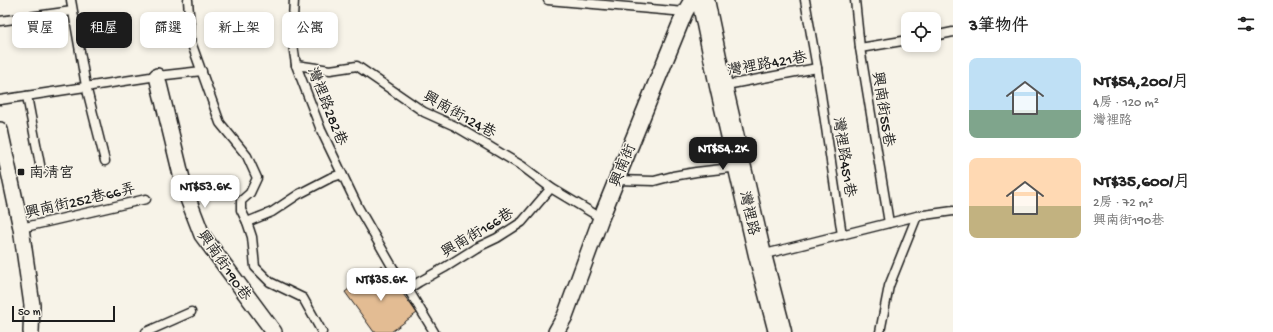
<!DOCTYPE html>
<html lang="zh-TW">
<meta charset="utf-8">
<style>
body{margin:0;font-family:"Gochi Hand","LXGW WenKai TC",sans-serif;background:#f6f6f6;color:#222;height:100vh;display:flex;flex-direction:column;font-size:15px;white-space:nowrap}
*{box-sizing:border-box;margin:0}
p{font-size:13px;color:#767676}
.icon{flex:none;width:22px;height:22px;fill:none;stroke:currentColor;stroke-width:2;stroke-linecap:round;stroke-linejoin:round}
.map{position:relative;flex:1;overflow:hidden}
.sheet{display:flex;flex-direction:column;background:#fff;width:320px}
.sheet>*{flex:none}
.guide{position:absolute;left:12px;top:12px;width:380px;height:36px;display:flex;gap:8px}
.controls{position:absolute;left:901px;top:12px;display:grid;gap:8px}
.controls a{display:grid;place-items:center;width:40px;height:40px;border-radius:8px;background:#fff;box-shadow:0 2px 6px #0003;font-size:20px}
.scale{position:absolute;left:12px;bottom:10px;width:103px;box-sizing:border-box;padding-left:4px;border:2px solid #1c1c1c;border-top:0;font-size:11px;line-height:14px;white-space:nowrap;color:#1c1c1c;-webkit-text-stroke:3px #f7f3e8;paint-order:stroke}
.price{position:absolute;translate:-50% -34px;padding:0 9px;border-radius:8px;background:#fff;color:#222;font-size:13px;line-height:26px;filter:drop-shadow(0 1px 2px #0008)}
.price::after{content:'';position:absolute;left:50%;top:24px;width:12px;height:9px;margin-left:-6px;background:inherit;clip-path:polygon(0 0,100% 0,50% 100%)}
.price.selected{background:#1c1c1c;color:#fff}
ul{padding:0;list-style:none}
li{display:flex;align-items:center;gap:12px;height:100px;padding:0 16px}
li span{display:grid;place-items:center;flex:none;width:112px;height:80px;border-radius:8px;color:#555}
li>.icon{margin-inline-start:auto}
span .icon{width:48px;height:48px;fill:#fffc;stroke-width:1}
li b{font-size:17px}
h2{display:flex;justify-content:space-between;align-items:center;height:48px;padding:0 16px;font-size:17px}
.pill{padding:0 14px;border-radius:8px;background:#fff;box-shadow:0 2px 6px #0003;font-size:14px;line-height:36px}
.pill.selected{background:#1c1c1c;color:#fff}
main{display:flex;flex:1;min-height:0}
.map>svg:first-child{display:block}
</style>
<main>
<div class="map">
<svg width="953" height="332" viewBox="0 0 953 332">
<rect width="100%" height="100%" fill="#f7f3e8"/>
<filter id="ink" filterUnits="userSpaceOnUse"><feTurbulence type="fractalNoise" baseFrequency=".025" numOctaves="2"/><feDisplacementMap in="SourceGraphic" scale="8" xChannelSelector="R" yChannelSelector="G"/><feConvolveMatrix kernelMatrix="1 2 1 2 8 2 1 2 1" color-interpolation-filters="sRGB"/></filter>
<g filter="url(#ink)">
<!-- building -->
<path fill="#e3bc93" stroke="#1c1c1c" d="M382,265L417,313L391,332H374L345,292Z"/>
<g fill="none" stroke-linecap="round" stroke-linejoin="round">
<defs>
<g id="lane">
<path d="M71,0L86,86L105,161"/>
<path d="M188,0L191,42L220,123L247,156L257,178L250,193L241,201V210L247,222L252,237L255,267L270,282L303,298L322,332"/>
<path d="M294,0L292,38L296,65L321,130L358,207L393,268L408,289L434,332"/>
<path d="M548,0L685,12"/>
<path d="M805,0L817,68L842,235"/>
<path d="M855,0L860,48L889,223"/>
<path d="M0,21L72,11"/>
<path d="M934,36L953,32"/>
<path d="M860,48L908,40"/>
<path d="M296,65L330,70L357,66L424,112L455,126L487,145L522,166L551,188L601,218"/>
<path d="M721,86L817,68"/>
<path d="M27,96L41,170"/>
<path d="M0,100L157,76L202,71"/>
<path d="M616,180L654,181L673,176L696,172L739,167"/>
<path d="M247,222L272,212L299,194L330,178L342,174"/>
<path d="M21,228L146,199"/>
<path d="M761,255L917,216L953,211"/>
<path d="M408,289L419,282L444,268L476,248L497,238L522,222L551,188"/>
<path d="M146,332L191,312"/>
<path d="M880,332L889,286L917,216"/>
</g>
<g id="street">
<path d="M157,76L185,191L202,235L274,332"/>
<path d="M0,130L21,228L32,305L31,332"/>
<path d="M556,332L565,316L601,218L685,12L692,0"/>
</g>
<path id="secondary" d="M703,0L721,86L760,255L780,332"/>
</defs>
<!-- lane casing -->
<use href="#lane" stroke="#1c1c1c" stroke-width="11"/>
<!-- street casing -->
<use href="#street" stroke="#1c1c1c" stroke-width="18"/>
<!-- secondary casing -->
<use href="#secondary" stroke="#1c1c1c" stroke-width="25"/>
<!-- lane -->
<use href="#lane" stroke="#f7f3e8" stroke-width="8"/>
<!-- street -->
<use href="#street" stroke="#f7f3e8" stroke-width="15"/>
<!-- secondary -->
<use href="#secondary" stroke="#f7f3e8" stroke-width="22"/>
</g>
</g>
<!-- markers -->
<rect fill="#1c1c1c" stroke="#f7f3e8" stroke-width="1.5" x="17" y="168" width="8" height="8" rx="2"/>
<g text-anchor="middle" stroke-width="3" stroke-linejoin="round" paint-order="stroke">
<!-- street labels -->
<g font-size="15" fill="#1c1c1c" stroke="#f7f3e8">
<text transform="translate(767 63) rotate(-10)" y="5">灣裡路421巷</text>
<text transform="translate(328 106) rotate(68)" y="5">灣裡路282巷</text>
<text transform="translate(884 109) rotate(81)" y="5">興南街55巷</text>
<text transform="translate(460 114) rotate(29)" y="5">興南街124巷</text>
<text transform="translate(845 157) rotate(81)" y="5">灣裡路451巷</text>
<text transform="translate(622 165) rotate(-68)" y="5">興南街</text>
<text transform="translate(80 200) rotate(-13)" y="5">興南街252巷66弄</text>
<text transform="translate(750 213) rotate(77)" y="5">灣裡路</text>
<text transform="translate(477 232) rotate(-31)" y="5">興南街166巷</text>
<text transform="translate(225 265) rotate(55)" y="5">興南街190巷</text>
</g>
<!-- poi labels -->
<g font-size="15" fill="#1c1c1c" stroke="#f7f3e8" text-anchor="start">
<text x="29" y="177">南清宮</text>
</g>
</g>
</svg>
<div class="controls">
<a><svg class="icon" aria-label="locate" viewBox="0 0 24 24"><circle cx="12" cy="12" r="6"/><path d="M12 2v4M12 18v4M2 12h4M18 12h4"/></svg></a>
</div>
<div class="scale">50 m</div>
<b class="price selected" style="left:723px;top:171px">NT$54.2K</b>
<b class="price" style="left:205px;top:209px">NT$53.6K</b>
<b class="price" style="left:381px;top:302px">NT$35.6K</b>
<div class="guide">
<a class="pill">買屋</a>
<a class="pill selected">租屋</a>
<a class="pill">篩選</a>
<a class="pill">新上架</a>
<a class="pill">公寓</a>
</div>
</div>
<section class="sheet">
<h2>3筆物件<svg class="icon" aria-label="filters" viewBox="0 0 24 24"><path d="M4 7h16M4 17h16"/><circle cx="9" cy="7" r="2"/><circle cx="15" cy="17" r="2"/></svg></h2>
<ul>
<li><span style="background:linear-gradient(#bfe0f5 65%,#7fa58c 0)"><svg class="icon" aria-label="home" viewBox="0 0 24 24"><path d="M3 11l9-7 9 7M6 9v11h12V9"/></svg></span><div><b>NT$54,200/月</b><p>4房 · 120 m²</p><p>灣裡路</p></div></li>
<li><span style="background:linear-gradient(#ffd9b3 60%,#c2b280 0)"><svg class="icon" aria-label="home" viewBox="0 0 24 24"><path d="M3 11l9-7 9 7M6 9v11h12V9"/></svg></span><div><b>NT$35,600/月</b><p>2房 · 72 m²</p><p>興南街190巷</p></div></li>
</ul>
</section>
</main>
